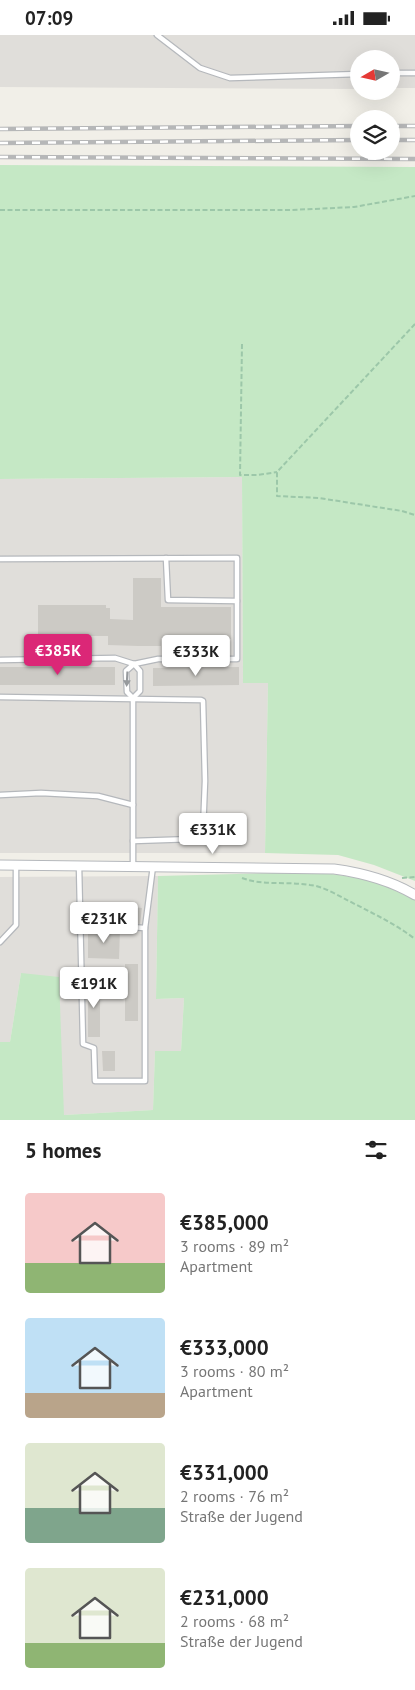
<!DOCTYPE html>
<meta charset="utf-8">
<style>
body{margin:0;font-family:"PT Sans",sans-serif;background:#f2f2f2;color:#222;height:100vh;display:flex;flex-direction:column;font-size:19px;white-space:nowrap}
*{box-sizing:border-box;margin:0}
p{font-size:16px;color:#767676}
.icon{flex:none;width:28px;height:28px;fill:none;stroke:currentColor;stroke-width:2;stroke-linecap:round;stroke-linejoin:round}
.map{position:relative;height:1085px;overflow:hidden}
.panel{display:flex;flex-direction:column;background:#fff;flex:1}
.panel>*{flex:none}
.needle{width:32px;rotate:261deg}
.tools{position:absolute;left:350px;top:15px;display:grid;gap:10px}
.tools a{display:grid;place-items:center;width:50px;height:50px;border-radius:50%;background:#fff;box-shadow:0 5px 20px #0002;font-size:25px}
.price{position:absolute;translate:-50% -42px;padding:0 11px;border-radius:5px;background:#fff;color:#222;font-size:16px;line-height:32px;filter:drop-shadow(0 1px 2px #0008)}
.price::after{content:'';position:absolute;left:50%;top:30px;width:15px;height:11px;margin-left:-8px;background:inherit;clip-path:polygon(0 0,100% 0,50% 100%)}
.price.current{background:#db2777;color:#fff}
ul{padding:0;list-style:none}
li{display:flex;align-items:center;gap:15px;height:125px;padding:0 25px}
li span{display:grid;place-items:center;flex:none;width:140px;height:100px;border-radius:5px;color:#555}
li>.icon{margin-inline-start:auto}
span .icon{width:60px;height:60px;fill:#fffc;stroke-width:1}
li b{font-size:21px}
h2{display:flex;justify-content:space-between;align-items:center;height:60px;padding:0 25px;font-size:21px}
.status{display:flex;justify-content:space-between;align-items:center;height:35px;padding:0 25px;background:#fff;direction:ltr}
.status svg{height:14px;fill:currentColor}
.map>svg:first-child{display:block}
</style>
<div class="status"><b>07:09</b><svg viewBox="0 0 49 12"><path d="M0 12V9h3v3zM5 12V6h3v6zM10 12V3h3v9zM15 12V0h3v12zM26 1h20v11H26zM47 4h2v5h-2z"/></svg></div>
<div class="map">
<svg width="415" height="1085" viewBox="0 0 415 1085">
<rect width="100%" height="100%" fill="#f1efe8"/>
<!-- industrial -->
<g fill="#e0deda">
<path d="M0,0H415V53H391V24H359V54L0,52Z"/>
<path d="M242,442L243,648H268L265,818H0V444Z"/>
<path d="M158,841L156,964L184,963L181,1016H155L153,1075L64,1080L21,938L10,1007H0V842Z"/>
</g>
<!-- green -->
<g fill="#c5e8c5">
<path d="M0,130L415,132V846L374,830L338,820L265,818L268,648H243L242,442L0,444Z"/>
<path d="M318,837L373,845L415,865V1085H0V1007H10L21,938L59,942L64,1080L153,1075L155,1016H181L184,963L156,964L158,841Z"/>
</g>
<!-- building -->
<g fill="#cccac5">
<path d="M133,543H161V572H231V604L161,603V611H138L108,610V601H38V570H106V573H110V584L133,585Z"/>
<rect x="0" y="632" width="115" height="18"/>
<path d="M239,632V650L153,651V633Z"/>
<path d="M106,869L142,873L140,889L104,886Z"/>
<path d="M103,894L120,895L119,924L88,923V897H103Z"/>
<rect x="125" y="929" width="13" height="57"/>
<rect x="88" y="946" width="12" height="56"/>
<path d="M102,1016H115V1036H103Z"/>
</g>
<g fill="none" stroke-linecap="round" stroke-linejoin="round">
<defs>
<g id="service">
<path d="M157,0L200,33L230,43L359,39"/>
<path d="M391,38H415"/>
<path d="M166,523L168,565L237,566"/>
<path d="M0,524L237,523V624H158L134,629L115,623L0,625"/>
<path d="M0,662L201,665L203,666L205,746L203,796L198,803L193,804L133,806"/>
<path d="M0,760L41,758L98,761L133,770"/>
<path d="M79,831L83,1009L94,1013L95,1046H145V893L153,831"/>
<path d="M133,831V663L140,656V636L134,629L126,636L127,657L133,663"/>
<path d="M81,889L145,893"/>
<path d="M0,907L16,890V831"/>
</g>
<path id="minor" d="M0,830L334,834C363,838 390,845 415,860"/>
</defs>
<!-- service casing -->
<use href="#service" stroke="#b5b8bc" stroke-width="7"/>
<!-- minor casing -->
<use href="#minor" stroke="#b5b8bc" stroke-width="11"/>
<!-- path -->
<g stroke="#9cc7a9" stroke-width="2" stroke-dasharray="5 2.5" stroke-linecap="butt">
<path d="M0,175H292L354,172L415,161"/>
<path d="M415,289L277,437V461L319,463L402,476L415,480"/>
<path d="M242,309L240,440H258L277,437"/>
<path d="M242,843C263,851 287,846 310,850C323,851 337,860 349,866C372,878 394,888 415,904"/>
<path d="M402,843L415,842"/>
</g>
<!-- service -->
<use href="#service" stroke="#fff" stroke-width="4.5"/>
<!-- minor -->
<use href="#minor" stroke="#fff" stroke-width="9"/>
<defs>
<g id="rail">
<path d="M391,91H415"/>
<path d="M0,94L359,91"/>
<path d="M391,105H415"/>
<path d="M0,108L359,105"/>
<path d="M0,122L415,124"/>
</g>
</defs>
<!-- rail casing -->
<use href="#rail" stroke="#b6b7b8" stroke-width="4.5"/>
<!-- rail -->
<use href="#rail" stroke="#fff" stroke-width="2.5" stroke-dasharray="8" stroke-linecap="butt"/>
</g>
<!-- one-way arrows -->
<defs><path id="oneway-solid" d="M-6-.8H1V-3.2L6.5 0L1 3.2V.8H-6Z" transform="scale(1.25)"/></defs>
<use fill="#979a9d" href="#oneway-solid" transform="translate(127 644) rotate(93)"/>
</svg>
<div class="tools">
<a><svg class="needle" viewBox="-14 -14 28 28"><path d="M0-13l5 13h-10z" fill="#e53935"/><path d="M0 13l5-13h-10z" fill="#767676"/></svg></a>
<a><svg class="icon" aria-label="layers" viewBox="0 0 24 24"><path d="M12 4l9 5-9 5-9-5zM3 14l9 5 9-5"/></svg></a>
</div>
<b class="price current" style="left:58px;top:641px">€385K</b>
<b class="price" style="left:196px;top:642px">€333K</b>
<b class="price" style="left:213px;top:820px">€331K</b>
<b class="price" style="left:104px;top:909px">€231K</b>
<b class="price" style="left:94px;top:974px">€191K</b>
</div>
<section class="panel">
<h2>5 homes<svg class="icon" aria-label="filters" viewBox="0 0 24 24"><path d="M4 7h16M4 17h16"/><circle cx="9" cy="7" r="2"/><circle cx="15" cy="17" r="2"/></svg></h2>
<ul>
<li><span style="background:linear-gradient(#f6c9c9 70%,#8fb573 0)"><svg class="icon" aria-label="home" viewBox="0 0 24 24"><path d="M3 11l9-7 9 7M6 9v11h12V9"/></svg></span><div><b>€385,000</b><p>3 rooms · 89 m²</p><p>Apartment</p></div></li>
<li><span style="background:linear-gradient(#bfe0f5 75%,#b9a48a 0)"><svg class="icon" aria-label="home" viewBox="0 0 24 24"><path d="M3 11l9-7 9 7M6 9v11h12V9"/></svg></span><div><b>€333,000</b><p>3 rooms · 80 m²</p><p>Apartment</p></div></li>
<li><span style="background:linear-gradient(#dfe7d0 65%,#7fa58c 0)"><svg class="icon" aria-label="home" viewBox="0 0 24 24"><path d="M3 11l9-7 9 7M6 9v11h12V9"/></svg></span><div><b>€331,000</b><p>2 rooms · 76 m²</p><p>Straße der Jugend</p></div></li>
<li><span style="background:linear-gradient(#dfe7d0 75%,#8fb573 0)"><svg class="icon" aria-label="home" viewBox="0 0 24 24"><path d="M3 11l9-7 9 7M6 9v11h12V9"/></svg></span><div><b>€231,000</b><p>2 rooms · 68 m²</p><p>Straße der Jugend</p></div></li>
</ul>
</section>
